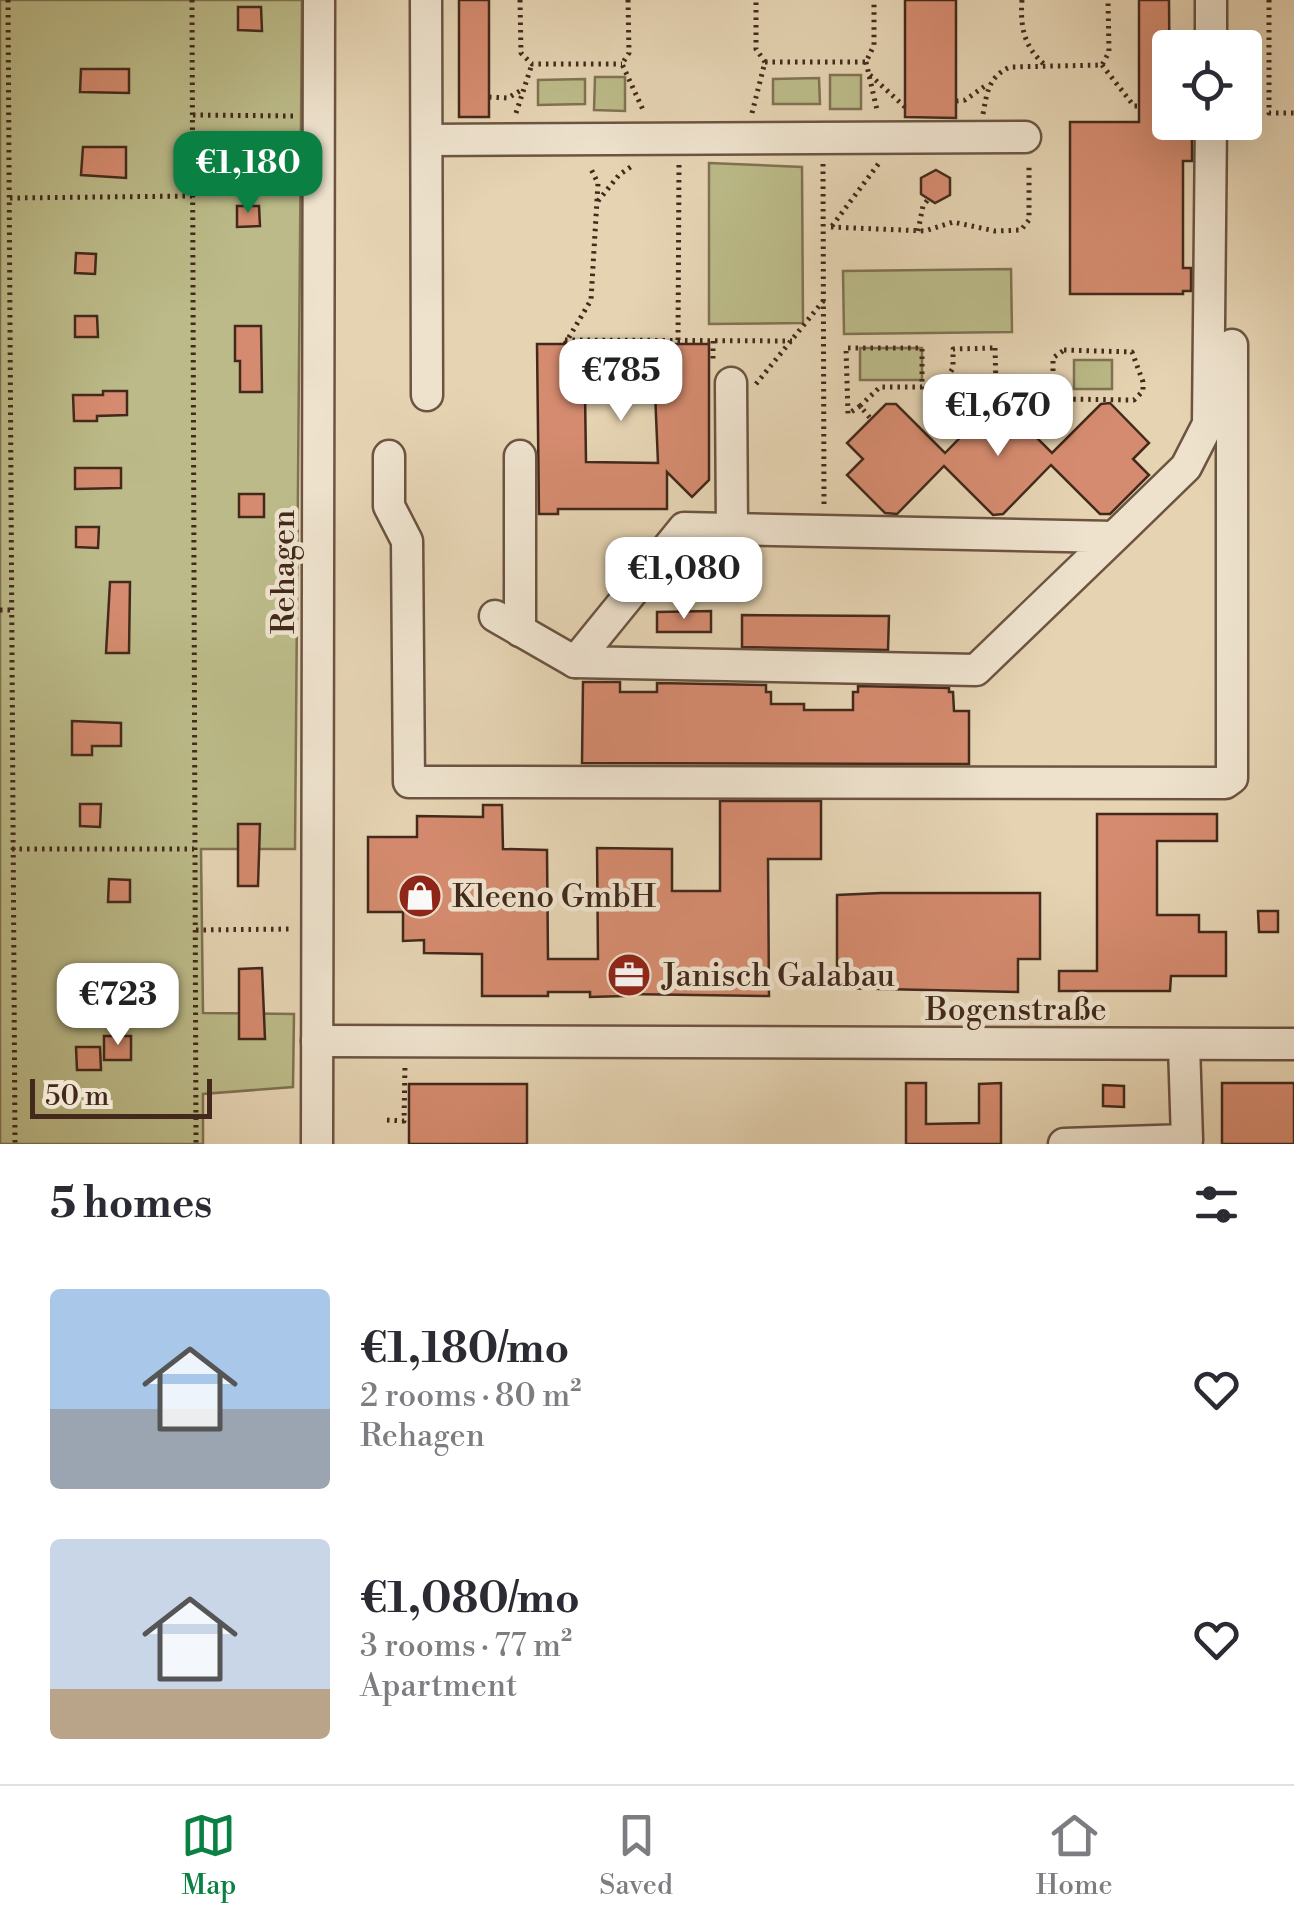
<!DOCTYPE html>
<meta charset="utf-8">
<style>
body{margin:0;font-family:"Libre Bodoni",serif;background:#f2f2f3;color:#2b2b33;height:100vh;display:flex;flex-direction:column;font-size:38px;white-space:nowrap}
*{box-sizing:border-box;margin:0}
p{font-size:32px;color:#7c7c81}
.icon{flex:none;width:55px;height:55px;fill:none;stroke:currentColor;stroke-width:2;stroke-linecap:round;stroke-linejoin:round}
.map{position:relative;height:1144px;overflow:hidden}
.panel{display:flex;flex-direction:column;background:#fff;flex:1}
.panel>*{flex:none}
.controls{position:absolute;left:1152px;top:30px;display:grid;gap:20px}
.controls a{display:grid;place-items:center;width:110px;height:110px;border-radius:10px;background:#fff;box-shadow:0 10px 40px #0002;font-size:50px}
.scale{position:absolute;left:30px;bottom:25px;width:182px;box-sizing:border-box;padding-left:10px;border:5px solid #43291b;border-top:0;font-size:28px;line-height:35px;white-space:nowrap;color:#43291b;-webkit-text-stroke:8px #eee2cd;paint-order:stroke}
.price{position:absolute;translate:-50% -85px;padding:0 22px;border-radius:20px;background:#fff;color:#222;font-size:32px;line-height:65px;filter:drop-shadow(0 2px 5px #0008)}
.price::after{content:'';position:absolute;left:50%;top:60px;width:30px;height:22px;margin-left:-15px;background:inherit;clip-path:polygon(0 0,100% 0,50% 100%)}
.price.selected{background:#0b8043;color:#fff}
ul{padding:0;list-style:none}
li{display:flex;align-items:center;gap:30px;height:250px;padding:0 50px}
li span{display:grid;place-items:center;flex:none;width:280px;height:200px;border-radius:10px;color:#555}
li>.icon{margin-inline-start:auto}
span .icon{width:120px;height:120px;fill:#fffc;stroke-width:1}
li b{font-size:42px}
h2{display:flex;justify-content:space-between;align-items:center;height:120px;padding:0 50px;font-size:42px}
.tabs{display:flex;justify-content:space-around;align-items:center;height:140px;border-top:2px solid #e1e1e2;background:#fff;font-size:28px;color:#7c7c81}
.tabs a{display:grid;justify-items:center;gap:5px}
.tabs .selected{color:#0b8043}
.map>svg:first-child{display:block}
</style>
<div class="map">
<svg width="1294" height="1144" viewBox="0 0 1294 1144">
<rect width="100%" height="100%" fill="#e5d3b2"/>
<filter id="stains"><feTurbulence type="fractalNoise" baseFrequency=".002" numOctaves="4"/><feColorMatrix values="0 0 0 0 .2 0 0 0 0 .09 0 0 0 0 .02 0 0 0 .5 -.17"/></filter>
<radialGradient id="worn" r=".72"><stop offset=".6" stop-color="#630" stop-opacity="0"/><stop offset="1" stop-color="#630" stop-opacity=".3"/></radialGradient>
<!-- green -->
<g fill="#bbba88" stroke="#7f7252" stroke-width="2.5">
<path d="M0,0H302L295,849H201L203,1013L294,1014L293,1087L203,1094V1144H0Z"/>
<rect x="830" y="75" width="31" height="34"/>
<path d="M595,77H625V111L594,110Z"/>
<path d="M819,78L820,104H773V79Z"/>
<path d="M585,79V104L538,105V80Z"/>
<path d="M709,163L802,167L803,323L709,324Z"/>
<path d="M1011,269L1012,332L844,334L843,271Z"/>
<rect x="860" y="348" width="62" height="32"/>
<rect x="1074" y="360" width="38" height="29"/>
</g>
<!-- building -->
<g fill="#d58b6f" stroke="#43291b" stroke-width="2.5" fill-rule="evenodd">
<rect x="459" y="0" width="30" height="117"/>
<path d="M905,0H956V118L905,117Z"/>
<path d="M1139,0H1169L1170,122H1183V128H1192V161H1183V268H1191V291H1183V294H1070V122H1139Z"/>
<path d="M238,7H261L262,31L238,30Z"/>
<path d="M81,69H129V93L80,92Z"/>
<path d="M83,147H126V178L81,175Z"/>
<path d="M936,170L950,178V195L935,203L921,194V178Z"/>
<path d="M237,206H259L260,226L237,227Z"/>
<path d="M76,253L96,254L95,274L75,273Z"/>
<path d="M75,316H97L98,337H75Z"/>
<path d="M235,326H261L262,392H240V361H235Z"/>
<path d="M537,344H709V480L692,497L667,472V509H558V514H539ZM585,392H655L658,463L586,462Z"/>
<path d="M103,391H127V415L97,416V421H74L73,395H103Z"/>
<path d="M1110,403L1149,443L1133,459L1149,475L1110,514H1100L1051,465L1003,514L993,515L944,466L897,514L885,513L847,475L863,459L847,443L886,404H896L945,453L993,404H1003L1052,453L1101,404Z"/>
<path d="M75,468H121V488L75,489Z"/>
<rect x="239" y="494" width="25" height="23"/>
<path d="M76,527H99L98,548L76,547Z"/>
<path d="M110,582H130L129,653H106Z"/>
<path d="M711,611V632H657V612Z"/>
<path d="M742,615L889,616L888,650L742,647Z"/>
<path d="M583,682H620V692H657V683L766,685V692H771V704H804V710H853V692H858V686L949,688V692H953L954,711H969V764L582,763Z"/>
<path d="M72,721L121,723V746H92V755H72Z"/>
<path d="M720,801H821V859H768L769,996L624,994V996L590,997V992H548V996H482V954L424,953V940L403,941V912H368V837H417V816L483,817V805H502L503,849L547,850L548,959H598L597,848L672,849V891H720Z"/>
<path d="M80,804H101L100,827L80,826Z"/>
<path d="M1097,814H1217V841H1157V915H1199V932H1226V976H1171L1170,991H1059V971H1097Z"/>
<path d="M238,824H260L258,886H238Z"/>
<path d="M109,879L130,880V902H108Z"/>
<path d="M881,893H1040V959H1018V992L837,988V895Z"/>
<path d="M1258,911H1278V932H1259Z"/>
<path d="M262,968L265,1039H239V969Z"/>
<path d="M112,970L132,971V990L111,989Z"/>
<rect x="104" y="1036" width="27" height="24"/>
<path d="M76,1047H100L101,1070H77Z"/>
<path d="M906,1083H926V1124L979,1123V1084L1001,1083V1144H906Z"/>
<rect x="1222" y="1083" width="72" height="61"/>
<rect x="409" y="1084" width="118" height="60"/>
<path d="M1103,1085L1124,1086V1107L1103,1106Z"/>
</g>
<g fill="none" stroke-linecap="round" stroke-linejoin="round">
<defs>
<g id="minor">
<path d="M426,0L427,395"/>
<path d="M1211,48V0"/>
<path d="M427,140L1025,137"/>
<path d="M731,383L732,529"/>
<path d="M389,456V506L407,541L409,782L1225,783L1232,778V345"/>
<path d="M1114,537L976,670L575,662L684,528L1114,537L1186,467L1208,424L1211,122"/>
<path d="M495,616L575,662"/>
<path d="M520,631V456"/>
<path d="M317,1041L1294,1044"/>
<path d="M317,1144L319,0"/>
<path d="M1064,1144L1187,1140L1184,1045"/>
</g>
</defs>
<!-- minor casing -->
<use href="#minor" stroke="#6c5441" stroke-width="35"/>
<!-- path -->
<g stroke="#43291b" stroke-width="5" stroke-dasharray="2.5 5" stroke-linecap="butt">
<path d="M8,0L15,1144"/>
<path d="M192,0L196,1144"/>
<path d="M520,0L521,53L532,64H622"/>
<path d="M628,0L629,53L622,64L644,112"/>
<path d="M1022,0C1020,27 1024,47 1045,65"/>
<path d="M1269,0V113H1294"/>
<path d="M765,62H866L874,45V0"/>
<path d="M866,62L877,110"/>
<path d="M1102,65L1134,106H1139"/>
<path d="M870,75L905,107"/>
<path d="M489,97L508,98L523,89"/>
<path d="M956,101L965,100L988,84"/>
<path d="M516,113L532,64"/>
<path d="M752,113L765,62L756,49V0"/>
<path d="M983,114C987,93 988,77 1010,67L1102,65L1109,52L1108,0"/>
<path d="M193,115L295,116"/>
<path d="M823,164L824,508"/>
<path d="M10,198L192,196"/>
<path d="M598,201L619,175L632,166"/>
<path d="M832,226L879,163"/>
<path d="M831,227L925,231L953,222L995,231L1021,230L1029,220V163"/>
<path d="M918,231L923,206L929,198"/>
<path d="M565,340L792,341"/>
<path d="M678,340L679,163"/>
<path d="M713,341V363"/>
<path d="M565,344L591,300L598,183L590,167"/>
<path d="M995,348L996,385L970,404L964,405L951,421L944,414L945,381L953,368V349Z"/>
<path d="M1064,350L1132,352L1143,382V391L1134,400L1062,399L1053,388V358Z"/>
<path d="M756,384L824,300"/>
<path d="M970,404L978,420"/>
<path d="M860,406L848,414L846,348H922V387H880L860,406L871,419"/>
<path d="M0,610H11"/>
<path d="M12,849H194"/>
<path d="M196,930L293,929"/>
<path d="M387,1120L404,1121L405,1065"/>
</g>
<!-- minor -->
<use href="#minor" stroke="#eee2cd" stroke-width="30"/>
</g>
<!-- icons -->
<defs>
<symbol id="shop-disc" viewBox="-11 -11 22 22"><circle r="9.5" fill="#8f2418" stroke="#eee2cd"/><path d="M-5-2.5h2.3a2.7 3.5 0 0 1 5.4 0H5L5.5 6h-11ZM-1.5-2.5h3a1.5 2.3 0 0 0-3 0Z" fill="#fff"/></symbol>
<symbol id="office-disc" viewBox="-11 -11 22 22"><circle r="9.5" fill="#8f2418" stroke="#eee2cd"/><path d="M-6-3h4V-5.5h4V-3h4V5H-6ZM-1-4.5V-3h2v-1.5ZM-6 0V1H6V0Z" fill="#fff"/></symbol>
</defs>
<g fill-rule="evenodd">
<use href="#shop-disc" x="395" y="871" width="50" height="50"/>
<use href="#office-disc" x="604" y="950" width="50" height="50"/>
</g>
<g text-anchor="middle" stroke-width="9" stroke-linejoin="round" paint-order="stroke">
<!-- street labels -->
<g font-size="32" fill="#43291b" stroke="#eee2cd">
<text transform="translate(283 572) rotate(-90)" y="11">Rehagen</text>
<text x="1016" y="1020">Bogenstraße</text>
</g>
<!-- poi labels -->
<g font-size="32" fill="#43291b" stroke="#eee2cd" text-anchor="start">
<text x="452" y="907">Kleeno GmbH</text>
<text x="662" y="986">Janisch Galabau</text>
</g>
</g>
<rect width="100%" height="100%" filter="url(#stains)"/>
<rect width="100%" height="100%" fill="url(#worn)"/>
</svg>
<div class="controls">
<a><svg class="icon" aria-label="locate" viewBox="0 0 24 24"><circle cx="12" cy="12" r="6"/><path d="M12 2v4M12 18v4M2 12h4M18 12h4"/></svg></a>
</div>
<div class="scale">50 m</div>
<b class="price selected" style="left:248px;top:216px">€1,180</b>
<b class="price" style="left:621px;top:424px">€785</b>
<b class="price" style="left:998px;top:459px">€1,670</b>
<b class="price" style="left:684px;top:622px">€1,080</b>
<b class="price" style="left:118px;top:1048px">€723</b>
</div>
<section class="panel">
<h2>5 homes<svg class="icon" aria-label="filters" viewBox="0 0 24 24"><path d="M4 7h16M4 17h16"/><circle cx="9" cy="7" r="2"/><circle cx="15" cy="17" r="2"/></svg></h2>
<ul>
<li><span style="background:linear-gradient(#a9c7e8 60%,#9aa5b1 0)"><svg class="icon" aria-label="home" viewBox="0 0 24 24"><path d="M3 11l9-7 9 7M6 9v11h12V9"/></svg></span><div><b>€1,180/mo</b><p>2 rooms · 80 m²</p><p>Rehagen</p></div><svg class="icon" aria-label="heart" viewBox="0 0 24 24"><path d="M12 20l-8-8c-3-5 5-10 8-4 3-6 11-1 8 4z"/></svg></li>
<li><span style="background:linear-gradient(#c9d6e8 75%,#b9a48a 0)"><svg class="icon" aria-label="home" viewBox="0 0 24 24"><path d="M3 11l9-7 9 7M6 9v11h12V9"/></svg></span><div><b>€1,080/mo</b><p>3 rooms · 77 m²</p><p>Apartment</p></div><svg class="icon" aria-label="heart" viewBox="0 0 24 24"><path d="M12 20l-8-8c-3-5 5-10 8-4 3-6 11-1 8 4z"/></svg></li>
</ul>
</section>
<nav class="tabs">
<a class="selected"><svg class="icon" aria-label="map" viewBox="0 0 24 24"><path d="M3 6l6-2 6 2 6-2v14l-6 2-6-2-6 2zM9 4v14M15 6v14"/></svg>Map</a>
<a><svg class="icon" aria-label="saved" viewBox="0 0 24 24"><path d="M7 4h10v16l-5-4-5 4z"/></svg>Saved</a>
<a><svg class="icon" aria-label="home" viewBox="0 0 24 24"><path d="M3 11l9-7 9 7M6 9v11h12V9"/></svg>Home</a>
</nav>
